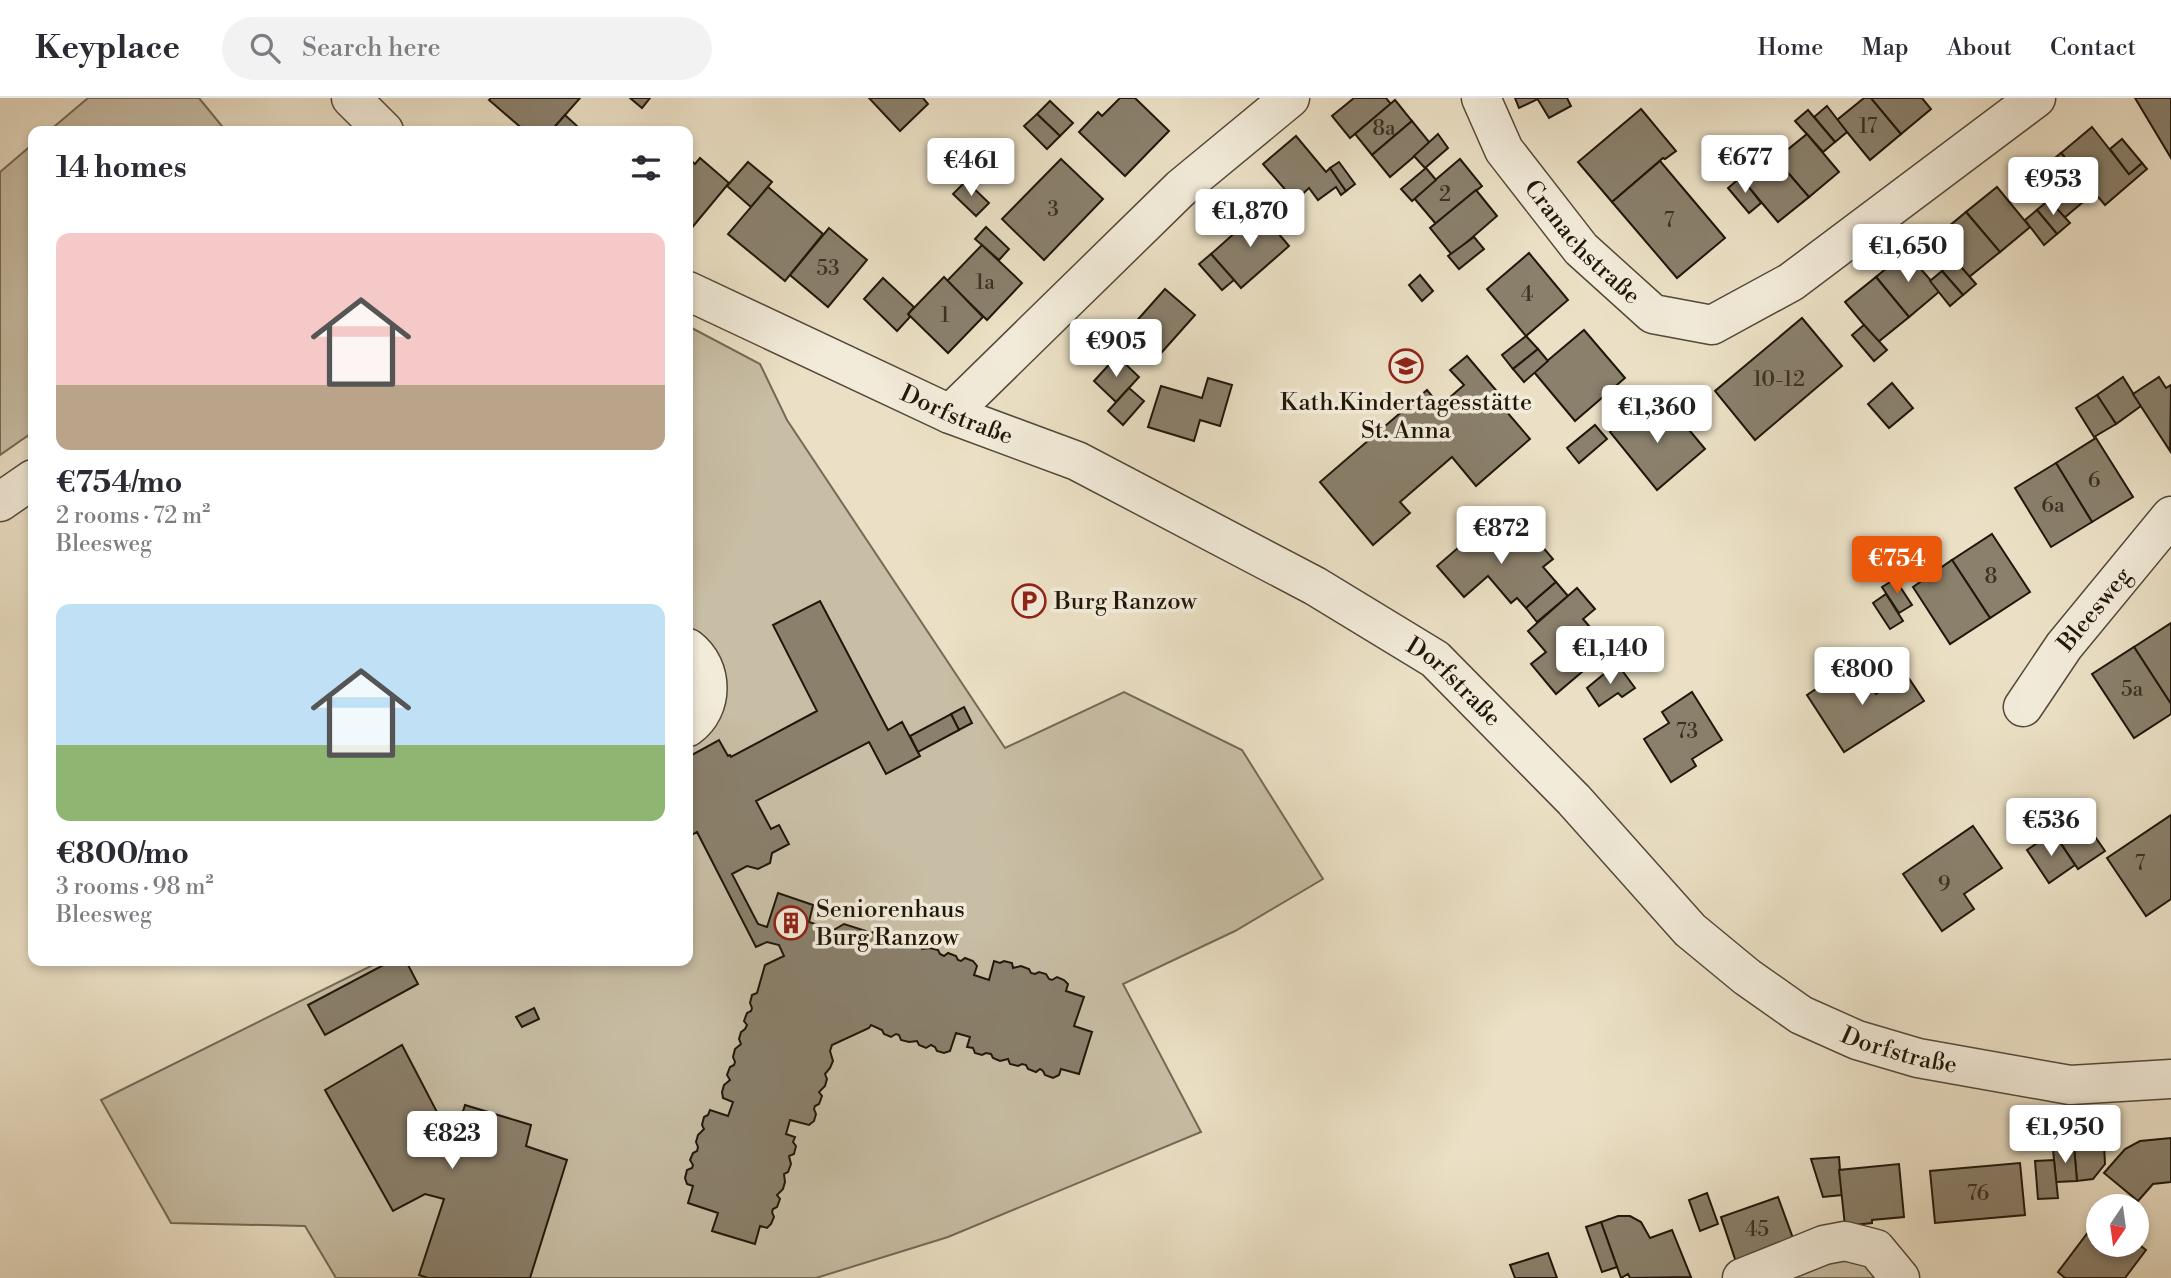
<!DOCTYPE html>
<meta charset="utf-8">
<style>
body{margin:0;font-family:"Libre Bodoni",serif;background:#f2f2f3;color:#2b2b33;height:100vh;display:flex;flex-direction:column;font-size:26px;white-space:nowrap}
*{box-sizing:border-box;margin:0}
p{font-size:23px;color:#7c7c81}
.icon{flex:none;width:38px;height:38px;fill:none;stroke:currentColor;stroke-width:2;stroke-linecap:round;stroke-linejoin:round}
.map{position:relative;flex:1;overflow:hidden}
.side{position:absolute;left:28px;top:28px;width:665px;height:840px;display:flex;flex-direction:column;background:#fff;border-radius:14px;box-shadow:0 4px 10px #0003}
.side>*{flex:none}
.needle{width:46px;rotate:193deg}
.tools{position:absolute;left:2086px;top:1096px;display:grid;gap:14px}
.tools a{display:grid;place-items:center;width:63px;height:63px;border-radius:50%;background:#fff;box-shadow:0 4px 10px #0003;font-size:35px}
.price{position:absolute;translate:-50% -60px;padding:0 16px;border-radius:7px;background:#fff;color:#222;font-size:23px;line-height:46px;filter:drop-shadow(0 2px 4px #0008)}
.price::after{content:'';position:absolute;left:50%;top:42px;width:21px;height:16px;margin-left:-10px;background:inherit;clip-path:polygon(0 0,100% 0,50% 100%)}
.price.selected{background:#ea580c;color:#fff}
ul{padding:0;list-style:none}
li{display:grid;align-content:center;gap:14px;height:371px;padding:0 28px}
li span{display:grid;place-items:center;height:217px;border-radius:14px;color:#555}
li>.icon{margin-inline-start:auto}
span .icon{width:126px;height:126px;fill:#fffc;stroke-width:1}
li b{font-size:30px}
h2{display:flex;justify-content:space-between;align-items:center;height:84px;padding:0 28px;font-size:30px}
header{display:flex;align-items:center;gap:42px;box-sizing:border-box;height:98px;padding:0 35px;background:#fff;border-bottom:2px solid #e1e1e2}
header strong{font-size:33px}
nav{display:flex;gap:38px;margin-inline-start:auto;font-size:24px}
.search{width:490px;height:63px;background:#f2f2f3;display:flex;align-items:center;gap:18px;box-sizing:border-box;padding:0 24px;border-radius:38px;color:#7c7c81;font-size:26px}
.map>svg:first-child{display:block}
</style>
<header>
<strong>Keyplace</strong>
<div class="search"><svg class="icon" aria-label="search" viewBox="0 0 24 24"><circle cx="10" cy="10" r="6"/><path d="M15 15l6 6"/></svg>Search here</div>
<nav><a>Home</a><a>Map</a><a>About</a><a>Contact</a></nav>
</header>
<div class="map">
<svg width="2171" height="1180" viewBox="0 0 2171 1180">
<rect width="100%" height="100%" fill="#ebe0c5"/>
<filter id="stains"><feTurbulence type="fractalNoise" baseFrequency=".00286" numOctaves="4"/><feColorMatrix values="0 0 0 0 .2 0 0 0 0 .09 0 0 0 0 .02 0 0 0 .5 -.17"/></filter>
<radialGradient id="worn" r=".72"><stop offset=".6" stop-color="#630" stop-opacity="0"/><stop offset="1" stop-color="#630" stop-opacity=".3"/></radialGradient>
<!-- green -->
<g fill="#c8bea5" stroke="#746a58" stroke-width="2">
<path d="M88,0H199L226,33H49Z"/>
<path d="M33,46V334L0,357V74Z"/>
<path d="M688,228L760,266L787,322L1005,650L1124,594L1242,652L1323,781L1235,833L1123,886L1201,1034L948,1139L816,1180H336L305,1128L171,1125L101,1002L381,863H688Z"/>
<path d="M1824,1147L1900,1180H1742Z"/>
</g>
<!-- building -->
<g fill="#8a806c" stroke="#20170b" stroke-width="2">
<path d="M491,0H580L551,33H525L489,2Z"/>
<path d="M630,0H650L642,10Z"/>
<path d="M869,0H923L928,6L900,33Z"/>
<path d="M1120,0H1135L1169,33L1125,78L1079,34L1098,14L1102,18Z"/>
<path d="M1354,0H1386L1391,6L1350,40L1332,18Z"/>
<path d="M1515,0H1537L1538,1L1519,10Z"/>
<path d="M1537,0H1567L1571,8L1549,20Z"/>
<path d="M1864,0H1871L1901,36L1870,62L1837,22Z"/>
<path d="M1871,0H1922L1931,11L1901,36Z"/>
<path d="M2135,0H2171V60Z"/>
<path d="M1395,2L1412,23L1372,57L1355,36Z"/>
<path d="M1050,3L1073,25L1060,38L1037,16Z"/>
<path d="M1827,8L1847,34L1835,44L1814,19Z"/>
<path d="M1641,11L1676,53L1665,61L1663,60L1612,104L1578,64Z"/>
<path d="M1808,12L1835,44L1823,54L1795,23Z"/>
<path d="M1037,16L1060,38L1047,51L1024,28Z"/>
<path d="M565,17L577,28L573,33H551Z"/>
<path d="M1412,23L1430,45L1390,79L1372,57Z"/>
<path d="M2092,29L2129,76L2142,65L2147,71L2105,107L2061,55Z"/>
<path d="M1438,36L1448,50L1425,70L1414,58Z"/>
<path d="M1807,36L1839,74L1809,99L1776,61Z"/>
<path d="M1296,38L1326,74L1330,70L1346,93L1341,97L1336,89L1318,102L1309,90L1295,103L1263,66Z"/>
<path d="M2122,41L2142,65L2129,76L2110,51Z"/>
<path d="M2061,55L2095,94L2064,120L2031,80Z"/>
<path d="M688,60L695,66L700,60L729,85L690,132L688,129Z"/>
<path d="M1061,61L1103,101L1044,162L1002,121Z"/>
<path d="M1460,61L1482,88L1436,126L1414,100Z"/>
<path d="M1776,61L1809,99L1778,124L1746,86Z"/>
<path d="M1660,63L1725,140L1677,180L1612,104Z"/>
<path d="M748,64L772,84L751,109L727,88Z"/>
<path d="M1339,64L1355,86L1346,93L1330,70Z"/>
<path d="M1426,70L1436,82L1412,103L1401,91Z"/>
<path d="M1741,79L1761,105L1749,115L1728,90Z"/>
<path d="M966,83L989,105L976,118L953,96Z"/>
<path d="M768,89L823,136L785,183L728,136Z"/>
<path d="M1997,89L2030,129L2000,154L1966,114Z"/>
<path d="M1476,92L1497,118L1452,157L1430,130Z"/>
<path d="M2049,102L2070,125L2057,136L2037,112Z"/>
<path d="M1257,112L1268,124L1269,123L1273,127L1272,128L1289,148L1241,190L1211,156L1238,132L1236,130Z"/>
<path d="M2037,112L2057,136L2044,147L2025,122Z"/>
<path d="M1966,114L2000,154L1969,179L1936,139Z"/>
<path d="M986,129L1009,151L999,162L975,141Z"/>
<path d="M829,130L867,162L828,209L790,177Z"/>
<path d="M1474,139L1484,151L1459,171L1448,158Z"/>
<path d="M982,147L1022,185L987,222L947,183Z"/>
<path d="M1906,154L1940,193L1909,219L1876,179Z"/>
<path d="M1529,155L1568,202L1526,238L1487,191Z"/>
<path d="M1211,156L1234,182L1222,192L1199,166Z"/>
<path d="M1955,162L1976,186L1963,197L1942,173Z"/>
<path d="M1942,173L1963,197L1950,208L1930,183Z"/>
<path d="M1420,177L1433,193L1422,203L1409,187Z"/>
<path d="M944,179L983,219L948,255L908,216Z"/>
<path d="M1876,179L1909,219L1878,244L1845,204Z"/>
<path d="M883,180L914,209L908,216L910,219L897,233L864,201Z"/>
<path d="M1165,191L1195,217L1154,263L1125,236Z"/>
<path d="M1802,220L1842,268L1755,342L1715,293Z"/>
<path d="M1864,227L1887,252L1874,263L1852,237Z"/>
<path d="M1584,232L1625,280L1575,323L1534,274Z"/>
<path d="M1526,238L1538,251L1513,271L1502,257Z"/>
<path d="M1538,251L1548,263L1524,284L1513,271Z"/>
<path d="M1117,258L1139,279L1116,304L1094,283Z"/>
<path d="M1467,258L1511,310L1506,313L1530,341L1476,388L1452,359L1400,404L1410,415L1373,447L1320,384L1427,292L1440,308L1464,287L1450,272Z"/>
<path d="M2123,279L2141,308L2116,326L2097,297Z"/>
<path d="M2159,279L2166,290L2171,287L2170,353L2133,296Z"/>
<path d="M1208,280L1232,287L1220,328L1200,322L1194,343L1148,329L1161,288L1202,300Z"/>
<path d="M1892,285L1913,310L1889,330L1868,306Z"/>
<path d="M1129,290L1144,303L1123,327L1108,313Z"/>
<path d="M2097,297L2116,326L2094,339L2076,310Z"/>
<path d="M1644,306L1661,326L1675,315L1705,351L1657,392L1610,334Z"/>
<path d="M1595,327L1607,341L1579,365L1567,350Z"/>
<path d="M2096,340L2133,399L2092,424L2056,365Z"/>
<path d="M2056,365L2092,424L2051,449L2015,390Z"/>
<path d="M1496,423L1514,445L1529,433L1553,461L1543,469L1556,484L1526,510L1517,500L1511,505L1488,478L1464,499L1437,468L1459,449L1462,452Z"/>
<path d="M1992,436L2030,494L1990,520L1952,462Z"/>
<path d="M1952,462L1990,520L1950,546L1913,489Z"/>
<path d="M1895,481L1912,507L1899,515L1882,489Z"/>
<path d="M1556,484L1568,498L1537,524L1526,510Z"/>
<path d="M1577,490L1595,511L1583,521L1609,551L1556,596L1531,566L1546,554L1528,533Z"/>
<path d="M1886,496L1903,523L1890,531L1873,505Z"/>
<path d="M820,503L888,632L902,624L920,658L886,676L869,644L756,703L771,731L779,727L789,746L772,755L770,765L758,771L747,768L732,776L758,826L767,829L778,795L813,807L809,824L821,828L825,837L844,826L872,835L876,832L884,835L886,840L894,838L901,841L904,845L908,847L913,844L920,846L922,851L930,850L938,852L940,856L944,858L948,855L956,858L958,862L961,863L965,860L973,863L977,868L974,877L989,882L994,863L1000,865L1004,863L1012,865L1013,870L1021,868L1029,871L1031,875L1035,876L1039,874L1046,876L1049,881L1052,882L1057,879L1064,882L1068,886L1066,893L1084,899L1074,928L1092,934L1079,976L1061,971L1059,977L1053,980L1045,977L1043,973L1040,971L1036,974L1028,971L1026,967L1022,966L1018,968L1010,966L1008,961L1000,963L993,960L991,956L986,955L982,957L975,955L973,950L967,949L970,939L956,935L950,953L944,955L937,953L935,949L931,947L926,950L919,947L917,943L909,944L901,942L899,937L896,936L891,939L884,936L882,932L871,927L869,930L832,947L830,953L833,963L830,970L825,976L827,981L825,988L819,994L822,998L819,1006L815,1008L814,1011L816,1016L814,1023L809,1027L790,1022L786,1036L795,1039L793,1044L796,1048L794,1056L789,1058L791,1066L788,1074L784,1076L785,1084L783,1091L777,1097L780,1101L777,1109L773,1111L772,1114L774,1119L771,1126L767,1130L760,1128L755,1146L712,1133L718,1115L688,1105L693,1088L687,1086L685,1080L687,1072L692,1070L693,1067L690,1062L693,1055L697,1053L698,1049L696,1044L698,1037L704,1031L702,1027L704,1019L708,1017L710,1012L728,1018L733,1004L723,1000L722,994L724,987L730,982L727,977L730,969L734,967L735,964L733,959L735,951L741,946L739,941L741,934L745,931L747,927L744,923L747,915L751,913L752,910L750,905L752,897L757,895L765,867L784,858L779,847L767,844L756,849L697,734L688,739V682L691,678L688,672V659L719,642L728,658L730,657L731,659L817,613L773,527Z"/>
<path d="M2171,525V606L2134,549Z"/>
<path d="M2134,549L2171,606V616L2134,640L2092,576Z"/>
<path d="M1610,571L1613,576L1621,571L1635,590L1622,599L1618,595L1599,608L1587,590Z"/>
<path d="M1861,573L1876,596L1906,576L1924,603L1844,654L1807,597L1828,583L1833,591Z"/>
<path d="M1692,594L1722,642L1692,661L1696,668L1671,684L1644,641L1669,625L1662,614Z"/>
<path d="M964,609L972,625L959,632L951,616Z"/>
<path d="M951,616L959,632L918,654L910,638Z"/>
<path d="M2171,717V801L2146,818L2107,760Z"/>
<path d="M2082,720L2105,753L2078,771L2056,738Z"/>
<path d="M1973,728L2002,770L1964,796L1974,811L1942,833L1903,776Z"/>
<path d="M2053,734L2075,767L2049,785L2027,752Z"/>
<path d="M391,863H406L418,886L325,937L308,907Z"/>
<path d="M534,910L539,921L522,929L516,919Z"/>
<path d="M402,947L439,1018L460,1023L465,1007L531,1027L526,1048L567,1062L530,1180H428L419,1177L444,1101L425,1096L393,1113L325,992Z"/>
<path d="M2171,1040V1084L2153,1086L2138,1103L2104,1075L2125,1051L2140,1043Z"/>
<path d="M2104,1046L2105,1066L2093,1081L2077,1083L2074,1049Z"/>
<path d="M2074,1049L2077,1083L2056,1084L2053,1051Z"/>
<path d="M1839,1059L1842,1097L1823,1099L1811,1061Z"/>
<path d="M2054,1062L2058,1100L2038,1101L2035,1063Z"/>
<path d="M2020,1065L2025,1117L1935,1125L1930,1073Z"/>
<path d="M1899,1066L1904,1119L1872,1122V1125L1845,1128L1839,1072Z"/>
<path d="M1707,1095L1718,1126L1700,1133L1689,1102Z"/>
<path d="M1778,1099L1794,1143L1736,1164L1721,1119Z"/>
<path d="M1618,1118H1630L1641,1124L1650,1140L1672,1132L1691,1179L1630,1180L1628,1176L1621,1180L1601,1124Z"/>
<path d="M2098,1121V1146L2137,1145L2146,1152L2125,1180H2065L2058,1174Z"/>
<path d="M1601,1124L1617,1169L1602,1174L1586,1129Z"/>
<path d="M1548,1155L1557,1180H1515L1510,1167Z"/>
</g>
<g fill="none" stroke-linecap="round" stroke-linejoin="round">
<defs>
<g id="minor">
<path d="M351,0L384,33"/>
<path id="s1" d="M1481,0L1504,52L1581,151L1653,216L1712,227L1791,184L2036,0"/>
<path id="s2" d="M688,193L950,316L1077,363L1315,488L1435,561L1574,702L1690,832L1747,879L1801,917L1857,942L1918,960L2070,987L2171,981"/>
<path d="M950,316L1181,90L1290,0"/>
<path d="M0,404L33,381"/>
<path d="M688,550C714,570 714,610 688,629"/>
<path id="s3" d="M2023,609L2064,548L2171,418"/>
<path d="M1742,1180L1824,1147L1845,1143L1876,1151L1900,1180"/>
</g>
</defs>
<!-- minor casing -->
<use href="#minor" stroke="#53493a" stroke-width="41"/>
<!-- minor -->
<use href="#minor" stroke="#f2ebd9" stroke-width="38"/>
</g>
<!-- icons -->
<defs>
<symbol id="school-ring" viewBox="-11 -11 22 22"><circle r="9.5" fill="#f2ebd9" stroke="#8f2418" stroke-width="1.5"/><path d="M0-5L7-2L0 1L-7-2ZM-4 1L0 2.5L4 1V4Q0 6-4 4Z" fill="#8f2418"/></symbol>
<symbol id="parking-ring" viewBox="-11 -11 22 22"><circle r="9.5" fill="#f2ebd9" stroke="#8f2418" stroke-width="1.5"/><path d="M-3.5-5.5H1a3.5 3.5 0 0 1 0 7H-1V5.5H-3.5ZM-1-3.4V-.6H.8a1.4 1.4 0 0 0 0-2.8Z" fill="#8f2418"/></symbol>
<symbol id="building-ring" viewBox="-11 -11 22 22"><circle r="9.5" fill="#f2ebd9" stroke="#8f2418" stroke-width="1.5"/><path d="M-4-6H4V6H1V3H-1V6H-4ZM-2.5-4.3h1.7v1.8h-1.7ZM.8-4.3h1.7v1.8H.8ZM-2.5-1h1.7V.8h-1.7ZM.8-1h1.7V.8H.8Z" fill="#8f2418"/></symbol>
</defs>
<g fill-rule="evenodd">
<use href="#school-ring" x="1387" y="249" width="38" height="38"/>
<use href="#parking-ring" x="1010" y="484" width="38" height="38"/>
<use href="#building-ring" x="772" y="806" width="38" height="38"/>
</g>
<g text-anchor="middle" stroke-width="7" stroke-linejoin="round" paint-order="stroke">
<!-- number labels -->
<g font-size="21" fill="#3a3123">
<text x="1868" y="35">17</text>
<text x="1384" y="37">8a</text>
<text x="1445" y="103">2</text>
<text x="1053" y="118">3</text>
<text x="1669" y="129">7</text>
<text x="828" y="177">53</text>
<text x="985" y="191">1a</text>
<text x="1527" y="203">4</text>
<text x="945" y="224">1</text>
<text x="1779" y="288">10-12</text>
<text x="2094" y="389">6</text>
<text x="2053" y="414">6a</text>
<text x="1991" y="485">8</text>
<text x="2132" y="598">5a</text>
<text x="1687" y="640">73</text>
<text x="2140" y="772">7</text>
<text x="1944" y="793">9</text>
<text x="1978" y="1102">76</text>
<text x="1757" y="1138">45</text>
</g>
<!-- street labels -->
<g font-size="24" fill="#20170b" stroke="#f2ebd9">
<text dy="8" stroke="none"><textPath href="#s1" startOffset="178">Cranachstraße</textPath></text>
<text dy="8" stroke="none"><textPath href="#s2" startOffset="296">Dorfstraße</textPath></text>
<text dy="8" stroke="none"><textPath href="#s3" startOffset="121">Bleesweg</textPath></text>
<text dy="8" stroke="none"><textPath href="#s2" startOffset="863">Dorfstraße</textPath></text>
<text dy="8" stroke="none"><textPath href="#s2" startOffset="1451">Dorfstraße</textPath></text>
</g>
<!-- poi labels -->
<g font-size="24" fill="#20170b" stroke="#f2ebd9" text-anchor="start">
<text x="1406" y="312" text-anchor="middle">Kath.Kindertagesstätte<tspan x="1406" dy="28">St. Anna</tspan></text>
<text x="1054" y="511">Burg Ranzow</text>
<text x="816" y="819">Seniorenhaus<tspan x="816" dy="28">Burg Ranzow</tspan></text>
</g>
</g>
<rect width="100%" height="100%" filter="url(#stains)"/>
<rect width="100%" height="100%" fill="url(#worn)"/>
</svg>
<div class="tools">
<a><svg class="needle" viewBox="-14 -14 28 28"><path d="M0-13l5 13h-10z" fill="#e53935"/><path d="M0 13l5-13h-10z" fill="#7c7c81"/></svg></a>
</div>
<b class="price" style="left:1745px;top:97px">€677</b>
<b class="price" style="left:971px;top:100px">€461</b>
<b class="price" style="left:2053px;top:119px">€953</b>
<b class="price" style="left:1250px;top:151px">€1,870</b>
<b class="price" style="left:1908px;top:186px">€1,650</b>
<b class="price" style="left:1116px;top:281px">€905</b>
<b class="price" style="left:1657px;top:347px">€1,360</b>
<b class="price" style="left:1501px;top:468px">€872</b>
<b class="price selected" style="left:1897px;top:498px">€754</b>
<b class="price" style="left:1610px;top:588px">€1,140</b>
<b class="price" style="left:1862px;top:609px">€800</b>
<b class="price" style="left:2051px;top:760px">€536</b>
<b class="price" style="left:2065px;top:1067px">€1,950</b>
<b class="price" style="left:452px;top:1073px">€823</b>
<section class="side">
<h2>14 homes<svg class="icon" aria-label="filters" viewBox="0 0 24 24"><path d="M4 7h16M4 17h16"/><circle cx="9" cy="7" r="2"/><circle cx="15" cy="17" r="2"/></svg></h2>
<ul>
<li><span style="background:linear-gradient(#f6c9c9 70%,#b9a48a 0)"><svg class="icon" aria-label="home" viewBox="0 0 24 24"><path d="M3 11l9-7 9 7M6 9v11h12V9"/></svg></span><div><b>€754/mo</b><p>2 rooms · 72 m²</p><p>Bleesweg</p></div></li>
<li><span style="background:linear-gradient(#bfe0f5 65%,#8fb573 0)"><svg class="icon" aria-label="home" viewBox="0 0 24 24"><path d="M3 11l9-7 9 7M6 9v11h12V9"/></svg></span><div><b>€800/mo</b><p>3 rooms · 98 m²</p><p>Bleesweg</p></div></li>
</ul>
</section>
</div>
